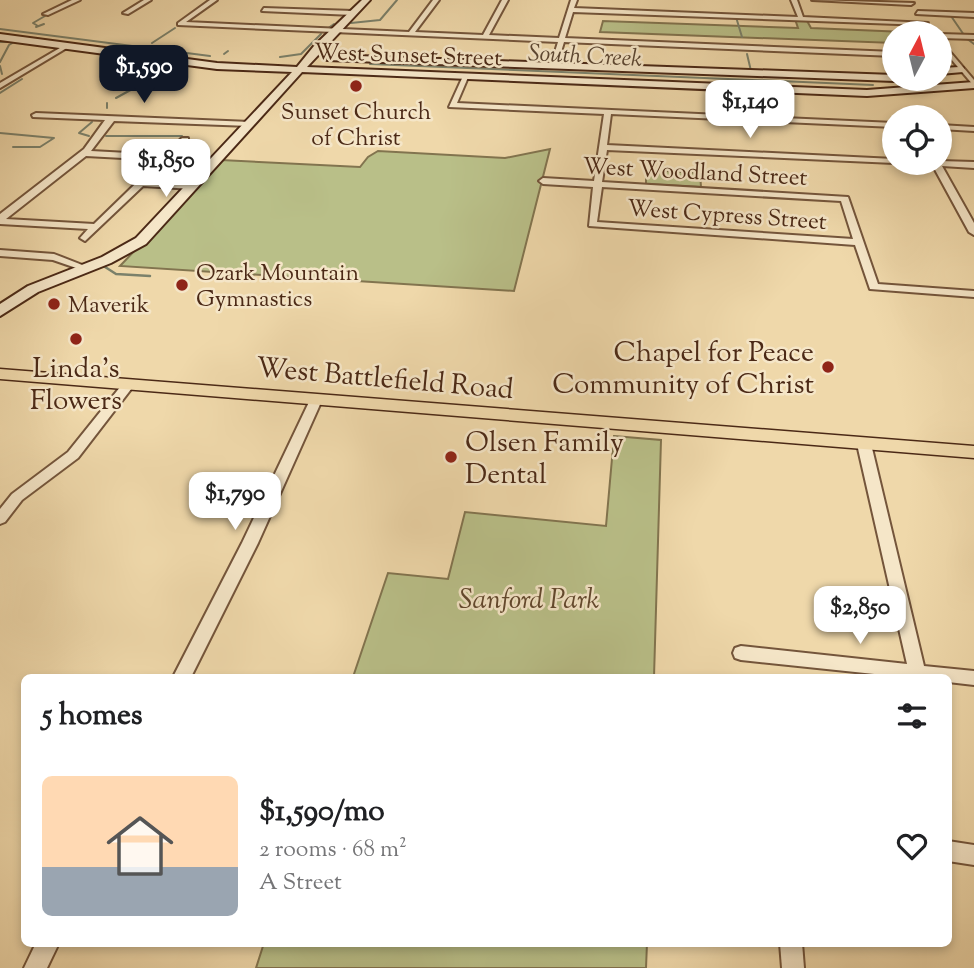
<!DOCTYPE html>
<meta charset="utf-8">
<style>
body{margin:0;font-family:"Sorts Mill Goudy",serif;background:#f2f2f2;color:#202124;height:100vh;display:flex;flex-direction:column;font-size:26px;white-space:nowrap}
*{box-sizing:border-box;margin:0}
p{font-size:23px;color:#757577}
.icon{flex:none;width:38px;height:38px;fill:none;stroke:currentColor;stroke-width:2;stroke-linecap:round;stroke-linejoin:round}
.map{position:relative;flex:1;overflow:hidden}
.drawer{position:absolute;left:21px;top:674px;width:931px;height:273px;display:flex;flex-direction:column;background:#fff;border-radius:10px;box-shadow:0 4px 10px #0003}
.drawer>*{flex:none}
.needle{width:46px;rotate:7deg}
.buttons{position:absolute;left:882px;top:21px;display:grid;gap:14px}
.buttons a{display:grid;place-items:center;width:70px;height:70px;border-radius:50%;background:#fff;box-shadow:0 4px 10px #0003;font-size:35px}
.price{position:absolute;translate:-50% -60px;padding:0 16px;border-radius:14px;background:#fff;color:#222;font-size:23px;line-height:46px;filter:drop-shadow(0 2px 4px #0008)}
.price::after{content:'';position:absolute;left:50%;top:42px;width:21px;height:16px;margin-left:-10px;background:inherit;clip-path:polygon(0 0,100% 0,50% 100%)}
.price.on{background:#111827;color:#fff}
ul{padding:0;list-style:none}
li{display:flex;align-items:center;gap:21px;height:175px;padding:0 21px}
li span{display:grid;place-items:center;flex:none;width:196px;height:140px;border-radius:10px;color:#555}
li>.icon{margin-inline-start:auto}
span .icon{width:84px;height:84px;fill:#fffc;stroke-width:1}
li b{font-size:30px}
h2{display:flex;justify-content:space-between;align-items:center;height:84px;padding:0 21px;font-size:30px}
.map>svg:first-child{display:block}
</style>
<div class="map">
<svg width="974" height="968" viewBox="0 0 974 968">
<rect width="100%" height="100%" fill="#efd8aa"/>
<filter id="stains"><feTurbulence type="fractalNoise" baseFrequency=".00286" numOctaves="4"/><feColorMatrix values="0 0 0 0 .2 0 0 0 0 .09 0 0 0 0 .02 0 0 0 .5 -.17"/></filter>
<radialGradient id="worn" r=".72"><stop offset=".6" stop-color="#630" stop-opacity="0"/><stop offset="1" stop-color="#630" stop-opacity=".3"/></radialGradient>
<!-- green -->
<g fill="#b9bf88" stroke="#82744f" stroke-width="2">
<path d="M795,19H806L811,28L929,33H894V43L600,32L603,21L798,28Z"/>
<path d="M550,149L514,291L120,266L221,160L360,167L368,157L378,151L505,158Z"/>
<path d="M646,170L700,173L701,187L646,184Z"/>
<path d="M614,436L661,440L654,677H353L388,573L448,579L465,512L606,526Z"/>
<path d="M264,943H647L646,968H256Z"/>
</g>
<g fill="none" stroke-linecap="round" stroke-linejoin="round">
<!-- stream-far1 -->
<g stroke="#7b816b" stroke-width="2">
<path d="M951,16L964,35"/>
<path d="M736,17L742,37"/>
<path d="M351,23L380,20L397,0"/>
<path d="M38,26L33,23L45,16"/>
<path d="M36,27L44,24"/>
<path d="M0,29L210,56"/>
<path d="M327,29L334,24"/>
<path d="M966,38L974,44"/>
<path d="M0,42H12"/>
<path d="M152,43L175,28"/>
<path d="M224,54L228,51"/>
<path d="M747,54L751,71"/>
<path d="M280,57L301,54L321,34"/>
<path d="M0,62L9,45L14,42"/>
<path d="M370,64L873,85"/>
<path d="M0,66L2,74"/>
<path d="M0,93L22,79"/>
<path d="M116,98L176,65"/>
<path d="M107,103V108"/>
<path d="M0,133L54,138L40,147H13"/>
<path d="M89,136L79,133L92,122"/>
<path d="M106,136H182"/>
</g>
<!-- stream -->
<path stroke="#7b816b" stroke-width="2.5" d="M102,265L116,274L150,276"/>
<defs>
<g id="street">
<path d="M72,0H80L48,15L43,14Z"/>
<path d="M144,0H151L128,14L123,13Z"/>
<path d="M210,0H217L186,22L409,32L433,0H439L415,32L483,35L502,0H508L489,35L559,38L571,0H577L574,8L798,17L791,0H797L803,17L928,23L925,25L573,12L565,38L894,52V56L564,42L557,65L554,67L551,65L558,42L178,25V23Z"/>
<path d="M812,0L914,3L911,5Z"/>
<path d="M264,8L353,11L356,13L353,15L262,11Z"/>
<path d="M918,11L974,13V17L916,14Z"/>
<path d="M940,34L974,35V39L940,38Z"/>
<path d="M940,40L974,80V86L940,46Z"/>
<path d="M65,45L70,46L0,88V83Z"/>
<path d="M464,74L469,75L457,103L894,123V127L611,114L607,145L894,159V163H897H894L607,150L602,182L848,197L878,284L974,291V297L870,289L855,245L589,226L593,187L543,184L539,181L543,178L594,181L604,114L449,107ZM602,187L841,201L853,239L597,222Z"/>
<path d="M36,113L250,122L254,124L250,126L114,121L91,151L165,155L182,138H188V142L148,181L193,183L197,186L193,189L143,186L85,241L80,238L88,229L0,224V214L84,149L105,120L33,117L32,115ZM86,156L160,160L94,224L6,219Z"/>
<path d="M940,125L974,127V131L940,129Z"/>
<path d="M940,161L974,162V168L942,166L974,223V235L969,232L933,166L920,163Z"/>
<path d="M0,250L54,254L90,268L85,271L53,260L0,256Z"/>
<path d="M129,380L135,384L78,458L22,500L5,522L0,524V509L12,494L68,452L125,381Z"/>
<path d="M316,396L322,400L258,543L191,677H173L242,543L310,400Z"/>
<path d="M864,440L871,444L924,666L974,671V685L948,682V677H903L741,660L735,658L733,653L735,648L741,646L907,664L857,444Z"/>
<path d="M948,841L974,845V865L948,861Z"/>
<path d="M36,943H59L47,968H24Z"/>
<path d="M780,943H802L804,968H782Z"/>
</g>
<g id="secondary">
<path d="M362,0H370L307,67L867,90L974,82V88L867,96L302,72L146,244L111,263L38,292L0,316V304L28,286L102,257L136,238L292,72L217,69L0,40V34L217,63L297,67L314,46Z"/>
<path d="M330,55L894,75V79H898L894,81L327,60V56Z"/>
<path d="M960,67L963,68V72L940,74V68Z"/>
</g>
<path id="primary" d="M0,369L974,446V458L0,379Z"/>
</defs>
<!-- street casing -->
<use href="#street" stroke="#74553b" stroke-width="4"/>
<!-- secondary casing -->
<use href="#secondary" stroke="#4b2916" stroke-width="4"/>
<!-- primary casing -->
<use href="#primary" stroke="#4b2916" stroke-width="3"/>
<!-- street -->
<use href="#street" fill="#f5e6c8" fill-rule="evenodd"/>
<!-- secondary -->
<use href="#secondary" fill="#f5e6c8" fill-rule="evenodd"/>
<!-- primary -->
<use href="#primary" fill="#efd8aa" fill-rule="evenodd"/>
</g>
<!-- markers -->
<g fill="#8f2418" stroke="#f5e6c8" stroke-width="2.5">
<circle cx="356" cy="86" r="7"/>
<circle cx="182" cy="285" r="7"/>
<circle cx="54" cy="304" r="7"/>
<circle cx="76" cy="339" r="7"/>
<circle cx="828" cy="367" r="7"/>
<circle cx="451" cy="457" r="7"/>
</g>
<g text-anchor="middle" stroke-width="5" stroke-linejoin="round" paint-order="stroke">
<!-- far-street labels -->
<g font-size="23" fill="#4b2916" stroke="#f5e6c8">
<text transform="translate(408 54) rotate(2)" y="8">West Sunset Street</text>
<text transform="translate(695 171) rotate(3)" y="8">West Woodland Street</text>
<text transform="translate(727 214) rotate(4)" y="8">West Cypress Street</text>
</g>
<!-- far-poi labels -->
<g font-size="23" fill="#4b2916" stroke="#f5e6c8" text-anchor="start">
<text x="356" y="119" text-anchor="middle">Sunset Church<tspan x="356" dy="26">of Christ</tspan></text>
<text x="196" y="280">Ozark Mountain<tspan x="196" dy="26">Gymnastics</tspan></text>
<text x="68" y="312">Maverik</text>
</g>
<!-- far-water labels -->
<g font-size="24" font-style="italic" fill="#5b4632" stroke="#f5e6c8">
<text transform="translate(585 55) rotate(3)" y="8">South Creek</text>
</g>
<!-- poi labels -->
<g font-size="28" fill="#4b2916" stroke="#f5e6c8" text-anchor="end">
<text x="814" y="361">Chapel for Peace<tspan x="814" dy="32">Community of Christ</tspan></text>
<text x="76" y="377" text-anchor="middle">Linda's<tspan x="76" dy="32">Flowers</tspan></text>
<text x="465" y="451" text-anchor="start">Olsen Family<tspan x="465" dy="32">Dental</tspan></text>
</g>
<!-- street labels -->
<g font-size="28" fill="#4b2916" stroke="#f5e6c8">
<text transform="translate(385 377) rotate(5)" y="10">West Battlefield Road</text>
</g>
<!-- park labels -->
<g font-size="28" font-style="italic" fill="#61472d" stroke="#f5e6c8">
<text x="529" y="608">Sanford Park</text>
</g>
</g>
<rect width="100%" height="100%" filter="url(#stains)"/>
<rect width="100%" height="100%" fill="url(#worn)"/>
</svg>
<div class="buttons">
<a><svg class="needle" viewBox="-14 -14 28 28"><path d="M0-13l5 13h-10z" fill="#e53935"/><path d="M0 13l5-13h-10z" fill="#757577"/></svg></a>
<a><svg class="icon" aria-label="locate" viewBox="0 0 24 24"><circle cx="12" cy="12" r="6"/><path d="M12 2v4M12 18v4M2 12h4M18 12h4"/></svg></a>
</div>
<b class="price on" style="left:144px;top:105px">$1,590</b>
<b class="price" style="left:750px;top:140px">$1,140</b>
<b class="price" style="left:166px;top:199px">$1,850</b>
<b class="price" style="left:235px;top:532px">$1,790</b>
<b class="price" style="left:860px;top:646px">$2,850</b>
<section class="drawer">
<h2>5 homes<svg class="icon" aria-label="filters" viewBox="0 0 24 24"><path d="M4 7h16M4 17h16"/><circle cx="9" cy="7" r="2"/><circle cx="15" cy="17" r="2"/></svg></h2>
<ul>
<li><span style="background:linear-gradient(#ffd9b3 65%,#9aa5b1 0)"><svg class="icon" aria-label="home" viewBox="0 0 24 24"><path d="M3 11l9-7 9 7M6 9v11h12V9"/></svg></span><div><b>$1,590/mo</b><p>2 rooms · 68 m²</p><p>A Street</p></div><svg class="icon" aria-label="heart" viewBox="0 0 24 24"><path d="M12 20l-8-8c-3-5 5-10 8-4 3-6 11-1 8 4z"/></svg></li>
</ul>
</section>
</div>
